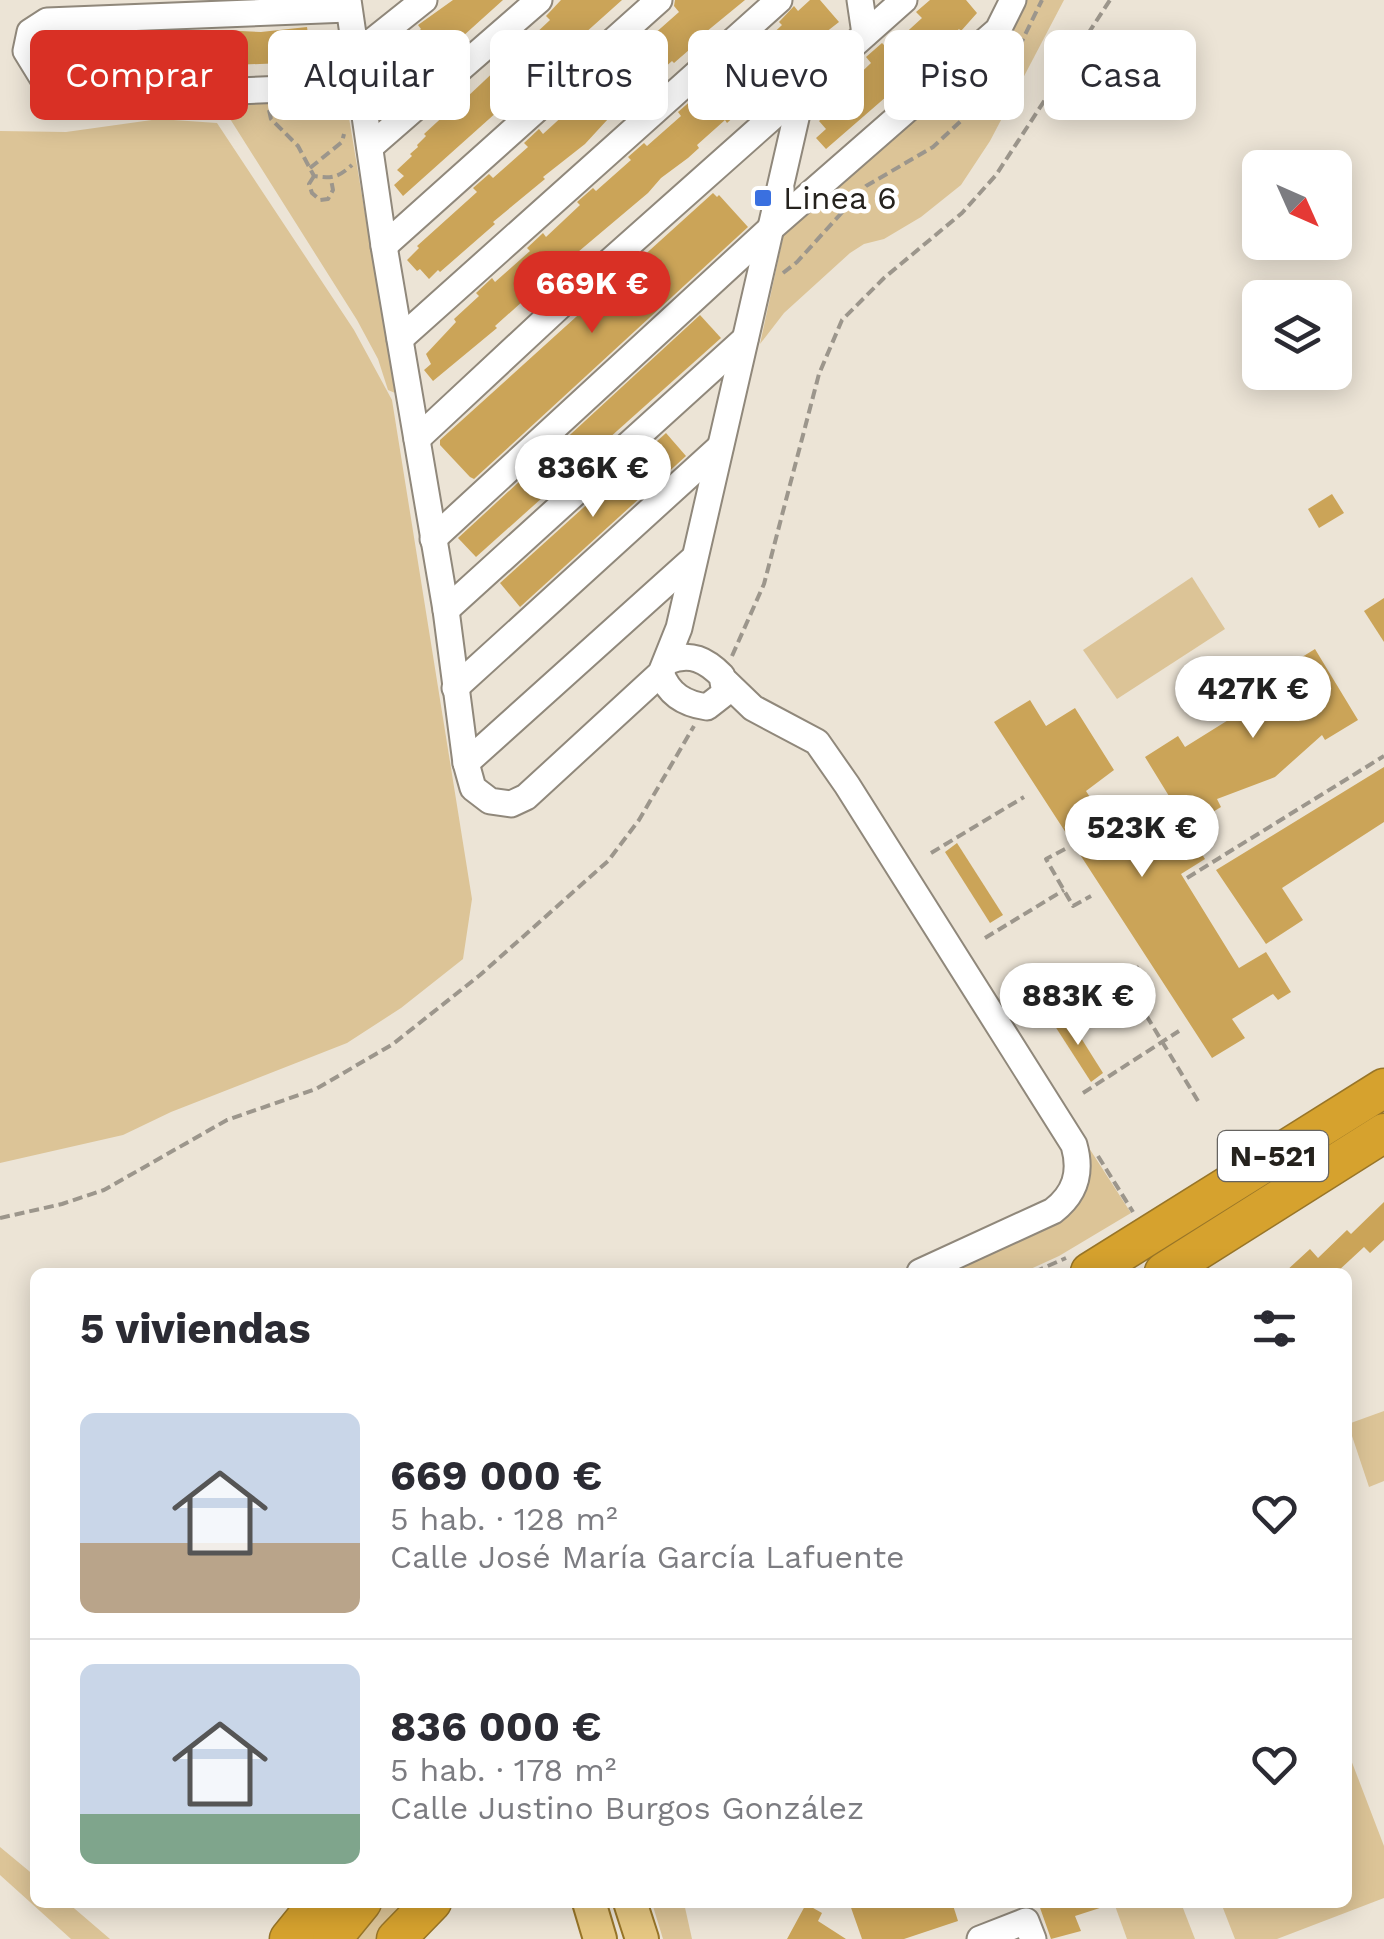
<!DOCTYPE html>
<html lang="es">
<meta charset="utf-8">
<style>
body{margin:0;font-family:"Work Sans",sans-serif;background:#f2f2f3;color:#2b2b33;height:100vh;display:flex;flex-direction:column;font-size:38px;white-space:nowrap}
*{box-sizing:border-box;margin:0}
p{font-size:32px;color:#7c7c81}
.icon{flex:none;width:55px;height:55px;fill:none;stroke:currentColor;stroke-width:2;stroke-linecap:round;stroke-linejoin:round}
.map{position:relative;flex:1;overflow:hidden}
.side{position:absolute;left:30px;top:1268px;width:1322px;height:640px;display:flex;flex-direction:column;background:#fff;border-radius:15px;box-shadow:0 5px 25px #0003}
.side>*{flex:none}
.guide{position:absolute;left:30px;top:30px;width:1325px;height:90px;display:flex;gap:20px}
.needle{width:65px;rotate:135deg}
.buttons{position:absolute;left:1242px;top:150px;display:grid;gap:20px}
.buttons a{display:grid;place-items:center;width:110px;height:110px;border-radius:15px;background:#fff;box-shadow:0 5px 25px #0003;font-size:50px}
.price{position:absolute;translate:-50% -85px;padding:0 22px;border-radius:35px;background:#fff;color:#222;font-size:32px;line-height:65px;filter:drop-shadow(0 2px 5px #0008)}
.price::after{content:'';position:absolute;left:50%;top:60px;width:30px;height:22px;margin-left:-15px;background:inherit;clip-path:polygon(0 0,100% 0,50% 100%)}
.price.on{background:#d93025;color:#fff}
ul{padding:0;list-style:none}
li{display:flex;align-items:center;gap:30px;height:250px;padding:0 50px}
li+li{border-top:2px solid #e1e1e2}
li span{display:grid;place-items:center;flex:none;width:280px;height:200px;border-radius:15px;color:#555}
li>.icon{margin-inline-start:auto}
span .icon{width:120px;height:120px;fill:#fffc;stroke-width:1}
li b{font-size:42px}
h2{display:flex;justify-content:space-between;align-items:center;height:120px;padding:0 50px;font-size:42px}
.chip{padding:0 35px;border-radius:15px;background:#fff;box-shadow:0 5px 25px #0003;font-size:35px;line-height:90px}
.chip.on{background:#d93025;color:#fff}
.map>svg:first-child{display:block}
</style>
<div class="map">
<svg width="1384" height="1939" viewBox="0 0 1384 1939">
<rect width="100%" height="100%" fill="#ece4d6"/>
<!-- green -->
<g fill="#dcc497">
<path d="M1026,0H1064L990,141L961,185L921,217L884,239L864,244L850,253L784,313L760,344L784,233L1008,36Z"/>
<path d="M346,100L395,393L388,390L378,359L357,320L220,103Z"/>
<path d="M159,119L217,123L354,330L392,400L472,899L463,959L401,1008L347,1043L171,1112L123,1135L0,1163V131L66,132Z"/>
<path d="M1192,577L1225,629L1117,699L1083,650Z"/>
<path d="M1080,1134L1131,1213L1059,1256L1024,1272H945L1061,1218Z"/>
<path d="M1384,1411V1481L1369,1487L1348,1424Z"/>
<path d="M1348,1752L1384,1846V1898L1277,1939H1235L1221,1903L1348,1902Z"/>
<path d="M0,1847L35,1876V1902L68,1903L110,1939H71L0,1875Z"/>
<path d="M384,1903H418L384,1939H355Z"/>
<path d="M652,1903H684L692,1939H663Z"/>
<path d="M1114,1903H1181L1195,1939H1127Z"/>
</g>
<!-- building -->
<g fill="#cba458">
<path d="M453,0H503L401,92L392,82L379,93L377,74L398,55L395,52L421,29L418,25Z"/>
<path d="M561,0H622L403,196L394,185L404,176L397,170L412,156L410,154L418,147L417,145L426,136L424,134L449,111L444,105L460,91L466,98L500,66L495,60L510,46L516,52L550,20L546,16Z"/>
<path d="M675,0H745L695,41L697,43L674,63L672,61L644,86L646,89L608,119L585,144L543,177L545,179L493,222L495,224L440,272L438,270L429,279L420,269L417,271L407,260L419,248L417,246L477,192L473,188L489,174L493,178L528,147L524,143L539,129L543,134L578,102L574,98L590,84L594,89L629,57L625,52L640,39L644,43L679,12L674,6Z"/>
<path d="M810,0H820L839,22L812,43L798,56L800,58L747,100L749,103L727,123L725,120L697,145L699,148L688,158L661,178L648,193L559,268L525,303L523,301L495,326L497,328L433,381L424,370L431,364L426,354L456,322L454,319L479,296L476,293L492,278L495,282L530,251L527,248L543,233L546,237L580,205L577,202L593,188L596,191L631,160L628,157L644,143L647,146L681,116L678,112L694,98L698,101L732,70L729,67L745,53L748,56L765,41L782,25L779,22L794,6L798,11Z"/>
<path d="M930,0H966L977,13L961,31L959,29L938,48L940,50L826,149L816,138L826,129L819,121L834,108L831,105L849,88L847,86L871,63L866,57L882,43L888,49L922,18L916,12Z"/>
<path d="M307,27L308,34L331,32L333,61L58,72L57,42L84,41V36L127,37L172,32V36L195,35L219,34V30L261,32Z"/>
<path d="M713,193L717,197L719,195L748,227L474,479L470,477L440,445V440Z"/>
<path d="M700,315L721,338L476,557L458,538Z"/>
<path d="M666,433L686,456L520,607L500,583Z"/>
<path d="M1332,494L1344,513L1319,528L1308,509Z"/>
<path d="M1384,598V642L1364,611Z"/>
<path d="M1315,649L1358,720L1325,740L1322,735L1275,777L1217,799L1221,807L1188,827L1145,757L1178,736L1185,747L1289,682L1281,670Z"/>
<path d="M1030,700L1046,726L1075,708L1114,770L1086,791L1109,827L1140,810L1162,846L1187,831L1205,859L1181,874L1239,968L1266,952L1291,992L1278,1000L1273,994L1232,1019L1245,1038L1212,1058L994,722Z"/>
<path d="M1384,767V822L1282,888L1303,920L1266,944L1216,870Z"/>
<path d="M957,843L1003,915L990,923L945,852Z"/>
<path d="M1066,1014L1103,1073L1091,1082L1053,1023Z"/>
<path d="M1384,1202V1240L1370,1253L1364,1247L1337,1272H1285L1310,1249L1318,1258L1347,1230L1351,1234Z"/>
<path d="M849,1902H952L958,1921L904,1939H862Z"/>
<path d="M1038,1902H1106V1906L1075,1916L1081,1931L1051,1939Z"/>
<path d="M806,1904L822,1913L818,1921L846,1939H787Z"/>
</g>
<g fill="none" stroke-linecap="round" stroke-linejoin="round">
<defs>
<g id="minor">
<path d="M348,0L384,246L446,610L466,763L473,788L490,801L511,804L526,797L661,673L679,628L802,92"/>
<path d="M860,0L865,34"/>
<path d="M348,9L47,21L30,32L26,51L50,90L63,98L360,86"/>
<path d="M355,55L424,0"/>
<path d="M370,147L539,0"/>
<path d="M384,246L659,0"/>
<path d="M400,339L779,0"/>
<path d="M417,439L562,304L904,0"/>
<path d="M433,539L770,229L998,30L1013,0"/>
<path d="M446,610L745,339"/>
<path d="M661,673C669,695 685,704 707,707L725,693L722,676C706,660 691,652 668,661"/>
<path d="M726,682L753,708L817,742L847,785L1074,1145C1082,1173 1075,1194 1053,1211L920,1272"/>
<path d="M455,688L720,447"/>
<path d="M466,763L693,559"/>
<path d="M980,1939L1026,1921L1033,1939"/>
</g>
<g id="major">
<path d="M589,1902L600,1939"/>
<path d="M630,1902L642,1939"/>
</g>
<g id="highway">
<path d="M1090,1272L1384,1088"/>
<path d="M1164,1272L1384,1133"/>
<path d="M289,1939L319,1902"/>
<path d="M332,1939L362,1902"/>
<path d="M396,1939L432,1902"/>
</g>
</defs>
<!-- minor casing -->
<use href="#minor" stroke="#90887b" stroke-width="29"/>
<!-- major casing -->
<use href="#major" stroke="#987528" stroke-width="36"/>
<!-- highway casing -->
<use href="#highway" stroke="#987528" stroke-width="41"/>
<!-- path -->
<g stroke="#9c968c" stroke-width="4" stroke-dasharray="10 5" stroke-linecap="butt">
<path d="M269,110L271,119L298,146L314,176C332,179 339,177 352,165"/>
<path d="M310,168L342,142L344,134"/>
<path d="M314,176L309,184L312,193L320,200L328,199L333,190L331,179"/>
<path d="M783,273L797,262L866,186L933,147L962,120L983,86L1022,41L1042,0"/>
<path d="M732,656L764,584L819,374L842,320L884,278L962,213L996,175L1110,0"/>
<path d="M1065,849L1046,859L1073,906L1091,896"/>
<path d="M931,853L1024,797"/>
<path d="M1187,878L1384,756"/>
<path d="M985,938L1064,890"/>
<path d="M1123,977L1198,1101"/>
<path d="M1041,1026L1139,967"/>
<path d="M1083,1093L1179,1031"/>
<path d="M1098,1156L1133,1212"/>
<path d="M0,1218L62,1204L104,1190L227,1120L316,1089L393,1044L480,975L608,861L639,820L694,726"/>
<path d="M1034,1272L1066,1258"/>
</g>
<!-- minor -->
<use href="#minor" stroke="#fff" stroke-width="25"/>
<!-- major -->
<use href="#major" stroke="#e6c782" stroke-width="32"/>
<!-- highway -->
<use href="#highway" stroke="#d6a22e" stroke-width="38"/>
</g>
<!-- markers -->
<rect fill="#3a70e0" stroke="#fff" stroke-width="4" x="753" y="188" width="20" height="20" rx="5"/>
<g text-anchor="middle" stroke-width="9" stroke-linejoin="round" paint-order="stroke">
<!-- shield labels -->
<rect fill="#fff" stroke="#666461" stroke-width="2.5" x="1218" y="1131" width="110" height="50" rx="8"/>
<g font-size="30" font-weight="bold" fill="#25221d">
<text x="1273" y="1166">N-521</text>
</g>
<!-- poi labels -->
<g font-size="32" fill="#25221d" stroke="#fff" text-anchor="start">
<text x="783" y="209">Linea 6</text>
</g>
</g>
</svg>
<div class="buttons">
<a><svg class="needle" viewBox="-14 -14 28 28"><path d="M0-13l5 13h-10z" fill="#e53935"/><path d="M0 13l5-13h-10z" fill="#7c7c81"/></svg></a>
<a><svg class="icon" aria-label="layers" viewBox="0 0 24 24"><path d="M12 4l9 5-9 5-9-5zM3 14l9 5 9-5"/></svg></a>
</div>
<b class="price on" style="left:592px;top:336px">669K €</b>
<b class="price" style="left:593px;top:520px">836K €</b>
<b class="price" style="left:1253px;top:741px">427K €</b>
<b class="price" style="left:1142px;top:880px">523K €</b>
<b class="price" style="left:1078px;top:1048px">883K €</b>
<div class="guide">
<a class="chip on">Comprar</a>
<a class="chip">Alquilar</a>
<a class="chip">Filtros</a>
<a class="chip">Nuevo</a>
<a class="chip">Piso</a>
<a class="chip">Casa</a>
</div>
<section class="side">
<h2>5 viviendas<svg class="icon" aria-label="filters" viewBox="0 0 24 24"><path d="M4 7h16M4 17h16"/><circle cx="9" cy="7" r="2"/><circle cx="15" cy="17" r="2"/></svg></h2>
<ul>
<li><span style="background:linear-gradient(#c9d6e8 65%,#b9a48a 0)"><svg class="icon" aria-label="home" viewBox="0 0 24 24"><path d="M3 11l9-7 9 7M6 9v11h12V9"/></svg></span><div><b>669 000 €</b><p>5 hab. · 128 m²</p><p>Calle José María García Lafuente</p></div><svg class="icon" aria-label="heart" viewBox="0 0 24 24"><path d="M12 20l-8-8c-3-5 5-10 8-4 3-6 11-1 8 4z"/></svg></li>
<li><span style="background:linear-gradient(#c9d6e8 75%,#7fa58c 0)"><svg class="icon" aria-label="home" viewBox="0 0 24 24"><path d="M3 11l9-7 9 7M6 9v11h12V9"/></svg></span><div><b>836 000 €</b><p>5 hab. · 178 m²</p><p>Calle Justino Burgos González</p></div><svg class="icon" aria-label="heart" viewBox="0 0 24 24"><path d="M12 20l-8-8c-3-5 5-10 8-4 3-6 11-1 8 4z"/></svg></li>
</ul>
</section>
</div>
